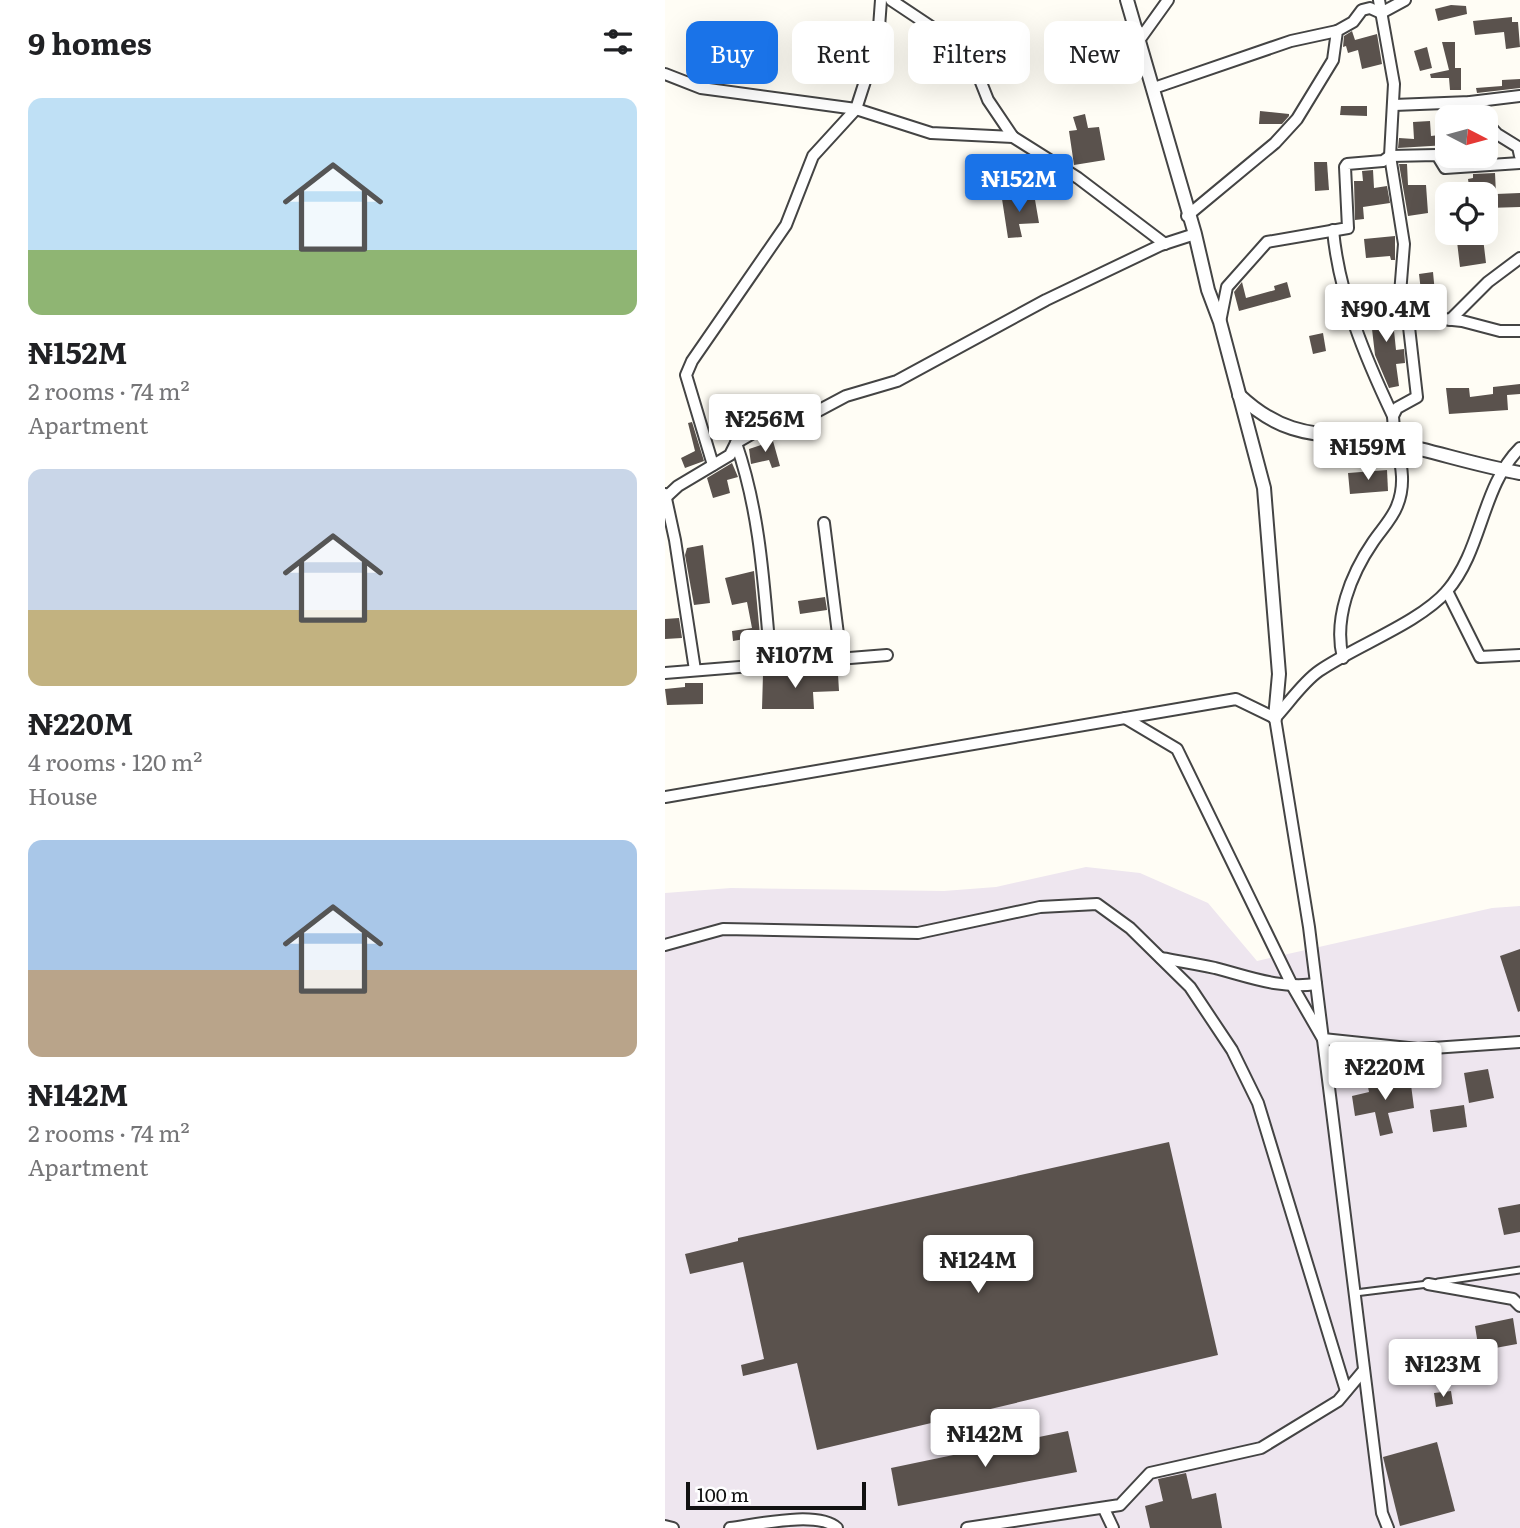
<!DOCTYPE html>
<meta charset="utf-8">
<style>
body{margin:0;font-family:Literata,serif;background:#f6f6f6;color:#202124;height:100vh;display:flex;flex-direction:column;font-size:26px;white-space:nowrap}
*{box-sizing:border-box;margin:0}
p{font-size:23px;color:#757577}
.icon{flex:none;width:38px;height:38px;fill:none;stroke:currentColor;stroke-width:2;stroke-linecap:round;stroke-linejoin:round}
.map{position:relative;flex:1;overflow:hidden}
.sheet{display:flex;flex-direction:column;background:#fff;width:665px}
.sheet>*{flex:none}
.top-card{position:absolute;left:21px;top:21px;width:665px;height:63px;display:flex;gap:14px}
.needle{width:46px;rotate:96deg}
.controls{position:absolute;left:770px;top:105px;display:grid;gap:14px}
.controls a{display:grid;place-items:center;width:63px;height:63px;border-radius:14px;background:#fff;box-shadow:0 7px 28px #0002;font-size:35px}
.scale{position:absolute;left:21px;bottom:18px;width:180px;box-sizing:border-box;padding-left:7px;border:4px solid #111;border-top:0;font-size:19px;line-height:24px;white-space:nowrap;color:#111;-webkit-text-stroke:5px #fff;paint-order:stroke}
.price{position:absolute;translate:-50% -60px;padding:0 16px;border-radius:7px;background:#fff;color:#222;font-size:23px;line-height:46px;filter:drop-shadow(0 2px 4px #0008)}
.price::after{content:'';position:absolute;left:50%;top:42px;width:21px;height:16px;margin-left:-10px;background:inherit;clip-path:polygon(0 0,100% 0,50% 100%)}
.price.selected{background:#1a73e8;color:#fff}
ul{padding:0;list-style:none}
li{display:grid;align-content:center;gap:14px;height:371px;padding:0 28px}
li span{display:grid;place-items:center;height:217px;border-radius:14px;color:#555}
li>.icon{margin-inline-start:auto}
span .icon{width:126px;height:126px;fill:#fffc;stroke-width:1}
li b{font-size:30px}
h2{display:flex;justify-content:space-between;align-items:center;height:84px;padding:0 28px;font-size:30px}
.tag{padding:0 24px;border-radius:14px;background:#fff;box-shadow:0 7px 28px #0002;font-size:24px;line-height:63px}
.tag.selected{background:#1a73e8;color:#fff}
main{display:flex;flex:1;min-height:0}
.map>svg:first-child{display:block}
</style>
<main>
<section class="sheet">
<h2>9 homes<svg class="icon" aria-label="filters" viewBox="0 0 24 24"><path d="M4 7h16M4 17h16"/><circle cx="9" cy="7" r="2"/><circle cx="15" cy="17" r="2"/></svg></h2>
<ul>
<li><span style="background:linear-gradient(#bfe0f5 70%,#8fb573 0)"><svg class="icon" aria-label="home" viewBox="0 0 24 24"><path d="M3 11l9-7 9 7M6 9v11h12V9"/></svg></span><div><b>₦152M</b><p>2 rooms · 74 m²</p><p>Apartment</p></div></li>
<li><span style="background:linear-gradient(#c9d6e8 65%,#c2b280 0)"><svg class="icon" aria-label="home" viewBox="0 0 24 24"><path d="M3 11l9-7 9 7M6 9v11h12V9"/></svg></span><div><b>₦220M</b><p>4 rooms · 120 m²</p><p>House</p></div></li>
<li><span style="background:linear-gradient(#a9c7e8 60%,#b9a48a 0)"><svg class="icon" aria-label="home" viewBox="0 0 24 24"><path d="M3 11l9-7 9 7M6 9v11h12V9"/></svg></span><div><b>₦142M</b><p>2 rooms · 74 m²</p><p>Apartment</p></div></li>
</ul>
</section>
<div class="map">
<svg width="855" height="1528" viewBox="0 0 855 1528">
<rect width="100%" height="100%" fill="#fffdf5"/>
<!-- industrial -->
<path fill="#eee6ef" d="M421,867L475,873L543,903L592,961L827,908L855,906V1528H0V893L66,888L279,891L331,887Z"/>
<!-- building -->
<g fill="#5a524d">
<path d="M786,5L801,6L802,14L773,21L770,9Z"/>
<path d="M847,17V22H853L855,47L841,49L839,32L810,35L808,21Z"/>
<path d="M687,31L690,40L712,34L717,64L697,69L693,50L683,53L681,46L678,47L679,36Z"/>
<path d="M777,42H790V68H796V90H785L784,78H766L765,74L784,70Z"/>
<path d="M762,47L767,68L755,71L749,51Z"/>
<path d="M855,79V88L812,93L811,88L837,86V80Z"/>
<path d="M676,106H702V116L675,115Z"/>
<path d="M595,111L624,114V116L617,124H594Z"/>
<path d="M420,114L423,128L434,127L440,160L409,165L404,131L412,130L408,117Z"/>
<path d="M765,121L766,136L782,134V145L733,148L734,138L749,139L748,122Z"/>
<path d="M649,162H662L664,190L650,191Z"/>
<path d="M734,164H742L743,185H761L763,213L743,216Z"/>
<path d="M708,170L709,188L722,186L725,203L698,207L699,219L690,220L689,181H698L697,171Z"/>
<path d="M830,173L831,194L855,193V207L822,208L821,194H805L803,179L808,178V174Z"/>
<path d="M369,194L374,223L354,224L357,237L343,238L337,199Z"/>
<path d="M791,233H804L805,240L818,238L821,263L795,267Z"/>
<path d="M730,236V260H726L725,256L701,258L699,239Z"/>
<path d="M768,272L771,304L747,308L744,297L755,295L756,291L754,274Z"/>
<path d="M577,282L581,298L610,290L609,286L622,282L626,297L574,311L569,292Z"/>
<path d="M720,301L722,322L728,321L731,350L739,349L740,363L731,364L734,386L724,388L710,355L704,303Z"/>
<path d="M658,333L661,351L648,354L644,336Z"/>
<path d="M855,384V394L842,395L843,410L784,414L781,388H804L805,397L828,394V387Z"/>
<path d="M27,422L39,461L20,468L16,458L30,451L23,423Z"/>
<path d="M108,441L115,466L107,468L104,460L86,464L84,449Z"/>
<path d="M67,463L73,477L62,480L65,493L48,498L42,478Z"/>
<path d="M722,470L723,491L685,494L683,473Z"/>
<path d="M38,545L45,603L29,605L20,555L22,548Z"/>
<path d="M89,571L97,657L88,658L85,638L68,641L67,631L87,628L82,602L67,605L60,578Z"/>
<path d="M160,597L162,610L135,614L133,601Z"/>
<path d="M14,618L17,638L0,639V619Z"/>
<path d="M165,633L167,652L138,654L137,645L157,642L156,634Z"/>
<path d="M98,674H173L174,691L148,692L149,709H97Z"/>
<path d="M20,683H38V704L2,705L0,689L20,687Z"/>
<path d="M855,949V1011L853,1012L835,956Z"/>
<path d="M823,1069L829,1098L804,1103L799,1073Z"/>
<path d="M745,1077L749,1108L723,1113L728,1133L715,1136L710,1112L690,1116L687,1096L704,1092L703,1087Z"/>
<path d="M799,1105L802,1127L768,1132L765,1110Z"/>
<path d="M504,1142L553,1355L152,1450L132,1363L78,1376L76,1365L99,1359L78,1262L25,1274L20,1254L73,1241V1238Z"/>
<path d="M855,1204V1232L839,1235L833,1208Z"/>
<path d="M848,1318L852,1344L814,1351L810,1326Z"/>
<path d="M786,1391L788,1404L771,1407L769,1393Z"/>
<path d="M403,1431L412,1472L233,1506L226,1468Z"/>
<path d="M772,1442L790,1511L735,1526L718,1457Z"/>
<path d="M521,1473L527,1499L551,1493L557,1528H485L480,1506L498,1501L493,1479Z"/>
</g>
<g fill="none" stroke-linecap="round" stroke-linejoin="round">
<defs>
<g id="service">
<path d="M773,1282L855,1270"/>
<path d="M690,1293L763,1284"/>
</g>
<g id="minor">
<path d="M226,0L304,52L323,100L348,137"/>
<path d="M716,13L740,0"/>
<path d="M475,39L503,0"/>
<path d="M0,74L36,88L191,109L266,133L348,137L413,178L500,244"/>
<path d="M489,88L626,41L672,31"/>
<path d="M805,102L818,117"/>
<path d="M729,105L805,102L855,96"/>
<path d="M821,122L832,134L853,147L855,156"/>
<path d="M522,216L610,143L632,119L668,60L672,31L688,22L697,10L705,8L716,13"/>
<path d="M668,230C674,295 700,357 728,416"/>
<path d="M741,315L797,321L835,331H855"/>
<path d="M785,320L823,282L855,258"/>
<path d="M555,322L562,287L602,242L683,228L680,167L682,164L718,161L725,156L772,155L780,168L855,163"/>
<path d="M71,443C96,515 99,589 106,665"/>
<path d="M48,465L21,375L27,361L121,225L148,156L191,109L213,41L216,0"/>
<path d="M0,494L10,540L30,670"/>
<path d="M0,498L13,486L65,455L71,443L102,425L151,412L181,396L232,381L381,300L496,245L530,234"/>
<path d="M159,523L176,658"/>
<path d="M782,591L815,657L855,655"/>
<path d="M678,658C668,619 686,574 708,542C716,530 727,519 732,506C745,475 729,447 728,416L732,408L752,397L744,327L735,294L739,244L725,156L729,84L714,0"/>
<path d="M0,673L222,655"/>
<path d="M460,718L512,749L628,987L658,1039L753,1049L855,1042"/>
<path d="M610,718C624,703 638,682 654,671C690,646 754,623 782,591C818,549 816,487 855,448"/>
<path d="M0,797L571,699L610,718L644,927L717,1513L723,1528"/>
<path d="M0,945L58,929L253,933L375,907L432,904L465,928L525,987L567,1050L593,1103L681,1391"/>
<path d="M496,958C513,961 532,964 550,968C585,977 614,989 651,984"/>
<path d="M763,1284L848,1299L855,1306"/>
<path d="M439,1509L448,1528"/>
<path d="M0,1526L8,1528"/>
<path d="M65,1528C90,1525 153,1510 172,1528"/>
<path d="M302,1528L455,1505L485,1473L596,1448L673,1401L699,1370"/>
</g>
<g id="tertiary">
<path d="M462,0L530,234L543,290L555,322L599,488L614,674L610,718"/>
<path d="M574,395C629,447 668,429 734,444C775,453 814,466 855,473"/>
</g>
</defs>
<!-- service casing -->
<use href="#service" stroke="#444" stroke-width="9"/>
<!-- minor casing -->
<use href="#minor" stroke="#444" stroke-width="14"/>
<!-- tertiary casing -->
<use href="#tertiary" stroke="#444" stroke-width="16"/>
<!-- service -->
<use href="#service" stroke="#fff" stroke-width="5"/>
<!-- minor -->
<use href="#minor" stroke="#fff" stroke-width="10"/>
<!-- tertiary -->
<use href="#tertiary" stroke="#fff" stroke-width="12"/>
</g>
</svg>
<div class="controls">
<a><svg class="needle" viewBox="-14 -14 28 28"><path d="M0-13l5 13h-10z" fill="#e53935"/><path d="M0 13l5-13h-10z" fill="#757577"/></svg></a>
<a><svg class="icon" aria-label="locate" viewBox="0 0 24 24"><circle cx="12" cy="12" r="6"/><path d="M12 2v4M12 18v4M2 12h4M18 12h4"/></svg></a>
</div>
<div class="scale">100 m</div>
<b class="price selected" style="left:354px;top:214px">₦152M</b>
<b class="price" style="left:721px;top:344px">₦90.4M</b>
<b class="price" style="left:100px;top:454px">₦256M</b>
<b class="price" style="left:703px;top:482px">₦159M</b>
<b class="price" style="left:130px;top:690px">₦107M</b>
<b class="price" style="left:720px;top:1102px">₦220M</b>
<b class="price" style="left:313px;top:1295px">₦124M</b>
<b class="price" style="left:778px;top:1399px">₦123M</b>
<b class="price" style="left:320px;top:1469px">₦142M</b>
<div class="top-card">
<a class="tag selected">Buy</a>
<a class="tag">Rent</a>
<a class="tag">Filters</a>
<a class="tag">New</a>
</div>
</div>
</main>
